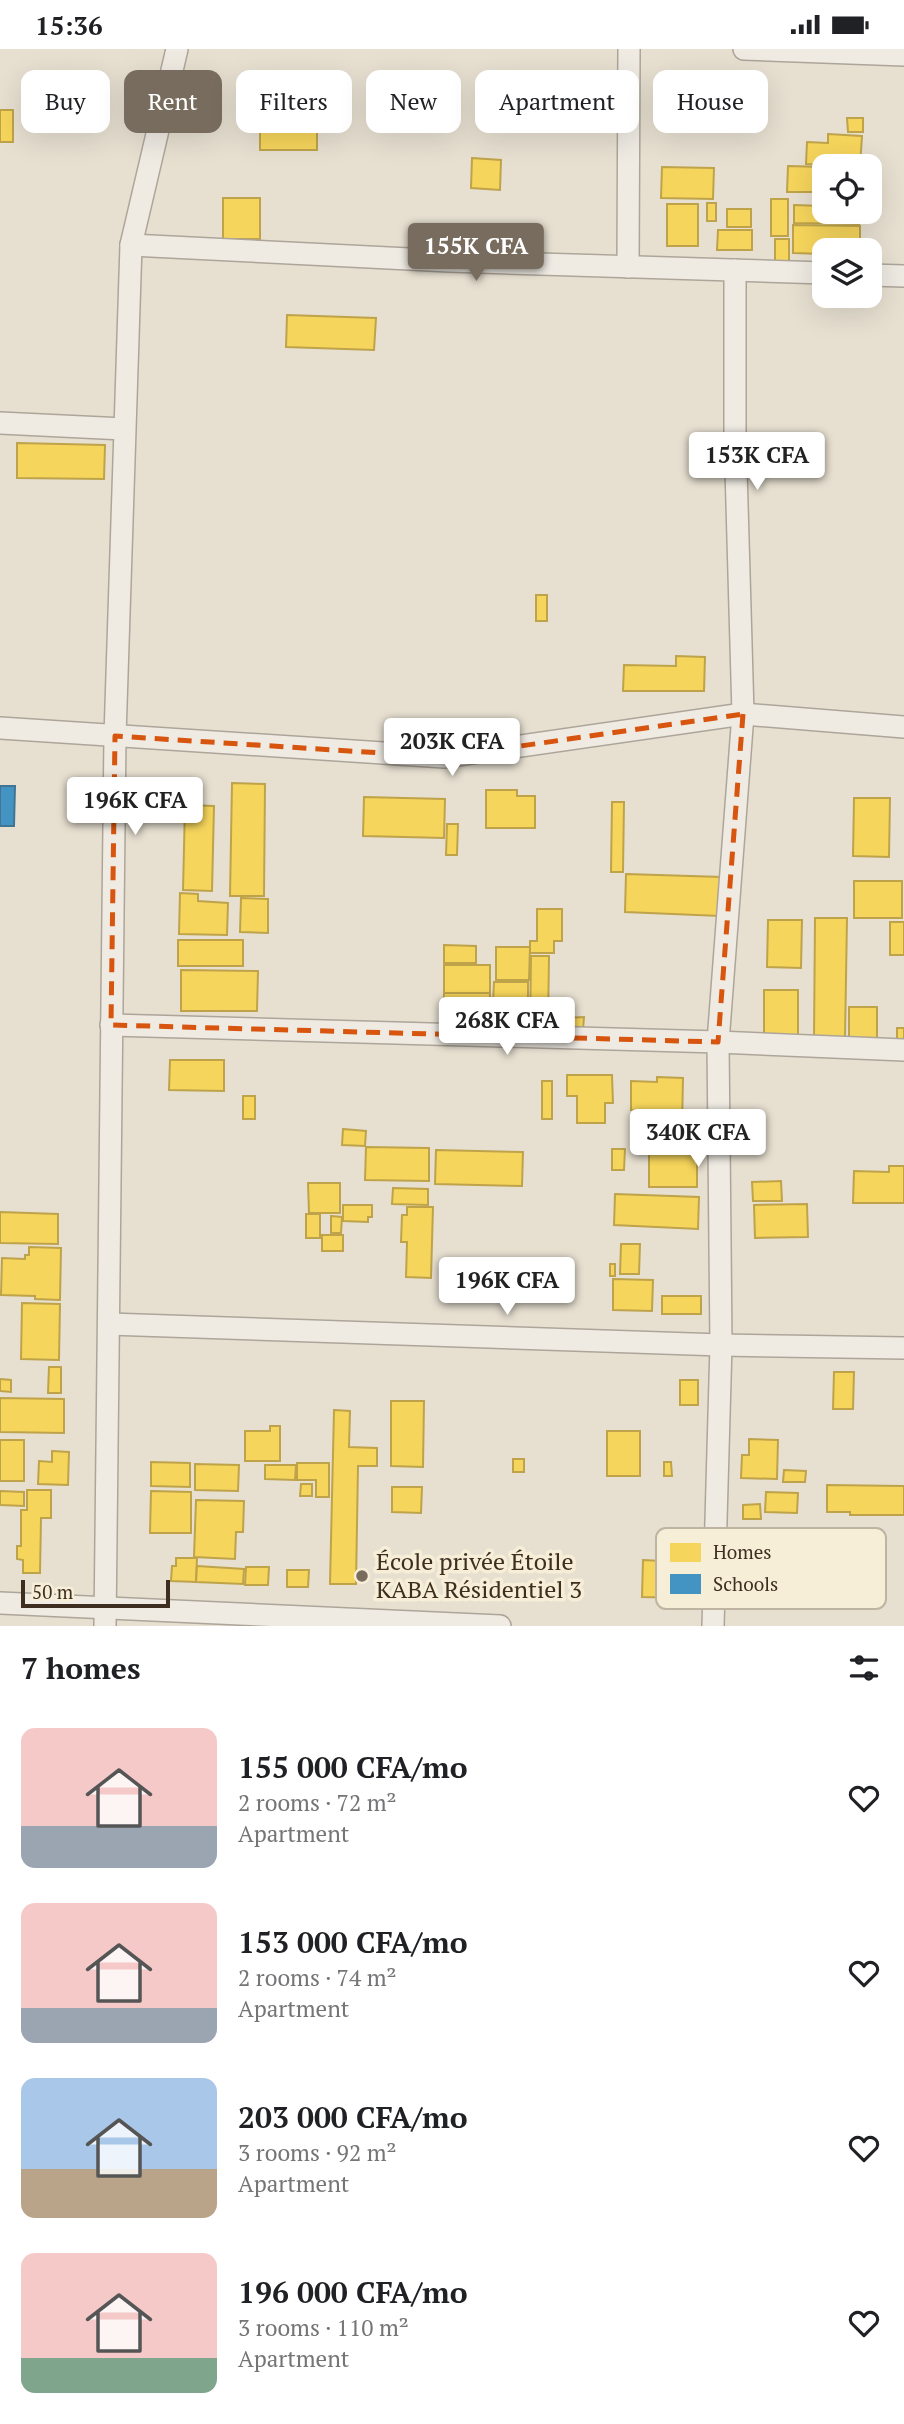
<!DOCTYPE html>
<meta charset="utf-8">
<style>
body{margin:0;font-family:"PT Serif",serif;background:#f6f6f6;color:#202124;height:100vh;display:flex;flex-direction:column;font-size:26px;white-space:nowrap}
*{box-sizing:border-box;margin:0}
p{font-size:23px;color:#757577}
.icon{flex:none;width:38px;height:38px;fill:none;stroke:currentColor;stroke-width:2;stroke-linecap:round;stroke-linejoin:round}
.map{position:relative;height:1577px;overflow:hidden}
.sheet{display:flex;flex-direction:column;background:#fff;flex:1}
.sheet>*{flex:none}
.banner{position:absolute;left:21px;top:21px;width:863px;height:63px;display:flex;gap:14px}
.fabs{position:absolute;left:812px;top:105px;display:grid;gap:14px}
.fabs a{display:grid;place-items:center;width:70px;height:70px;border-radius:14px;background:#fff;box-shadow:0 7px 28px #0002;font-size:35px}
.scale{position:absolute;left:21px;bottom:18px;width:149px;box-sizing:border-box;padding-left:7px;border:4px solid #3d2e20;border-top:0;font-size:19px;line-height:24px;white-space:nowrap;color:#3d2e20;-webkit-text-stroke:5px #f7eed8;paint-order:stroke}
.price{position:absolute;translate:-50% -60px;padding:0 16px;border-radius:7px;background:#fff;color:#222;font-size:23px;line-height:46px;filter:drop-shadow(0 2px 4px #0008)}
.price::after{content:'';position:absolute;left:50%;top:42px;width:21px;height:16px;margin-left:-10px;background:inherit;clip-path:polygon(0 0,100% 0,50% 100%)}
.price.selected{background:#786c5e;color:#fff}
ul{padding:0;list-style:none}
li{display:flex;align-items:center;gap:21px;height:175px;padding:0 21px}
li span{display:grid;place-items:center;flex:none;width:196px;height:140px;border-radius:14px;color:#555}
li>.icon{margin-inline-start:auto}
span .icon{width:84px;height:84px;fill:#fffc;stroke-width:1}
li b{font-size:30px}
h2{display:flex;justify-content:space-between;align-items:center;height:84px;padding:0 21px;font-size:30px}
.tag{padding:0 24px;border-radius:14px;background:#fff;box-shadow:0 7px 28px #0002;font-size:24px;line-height:63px}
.tag.selected{background:#786c5e;color:#fff}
.status{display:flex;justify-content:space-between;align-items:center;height:49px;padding:0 35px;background:#fff;direction:ltr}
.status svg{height:19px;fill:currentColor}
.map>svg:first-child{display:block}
</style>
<div class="status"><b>15:36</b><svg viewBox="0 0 49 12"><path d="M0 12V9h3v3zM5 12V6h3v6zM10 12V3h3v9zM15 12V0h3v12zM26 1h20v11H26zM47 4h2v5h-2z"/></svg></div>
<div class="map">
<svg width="904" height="1577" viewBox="0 0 904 1577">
<rect width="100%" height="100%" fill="#e7e0d1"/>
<!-- homes -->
<g fill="#f6d55c" stroke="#bea34a" stroke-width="2">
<rect x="0" y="61" width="13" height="32"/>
<path d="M847,69H863V83H848Z"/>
<rect x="260" y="70" width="57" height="31"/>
<path d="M828,85L862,87L860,117L806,115L807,93L828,94Z"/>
<path d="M472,109L501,111L500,141L471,139Z"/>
<path d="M788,117L824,118V143H787Z"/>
<path d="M662,118L714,119L713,150L661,149Z"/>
<rect x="223" y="149" width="37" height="41"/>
<rect x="771" y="150" width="17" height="37"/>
<rect x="707" y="154" width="9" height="18"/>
<rect x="667" y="155" width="31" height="42"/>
<path d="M794,156L824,157V163H859V175L794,174Z"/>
<rect x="727" y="160" width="24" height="18"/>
<path d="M793,176L860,177V201H824V205L793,204Z"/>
<path d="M488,178L500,179V193L487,192Z"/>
<path d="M718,181H752V201H717Z"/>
<rect x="775" y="190" width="14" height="22"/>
<path d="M287,266L376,269L374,301L286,298Z"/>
<path d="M17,394L105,396L104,430L17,429Z"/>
<rect x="536" y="546" width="11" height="26"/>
<path d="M676,607L705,608L704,642H623L624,616L676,617Z"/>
<path d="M232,734L265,735L264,847H230Z"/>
<path d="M486,741H517V747H535V779H486Z"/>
<path d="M364,748L445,750L444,789L363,787Z"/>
<path d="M854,749H890L889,808L853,807Z"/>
<path d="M612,753H624L623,823H611Z"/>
<path d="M185,756L214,757L212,842L183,841Z"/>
<path d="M447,775H458L457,806H446Z"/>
<path d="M626,825L722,828L720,867L625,863Z"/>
<rect x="854" y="832" width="48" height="37"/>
<path d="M180,844L198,845V852L228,854L227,886L179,885Z"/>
<path d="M241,849L268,850V884L240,883Z"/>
<path d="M537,860H562V892H554V904H530V892H537Z"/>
<path d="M815,869H847L845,990H814Z"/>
<path d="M768,871H802L801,919L767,918Z"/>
<rect x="890" y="873" width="14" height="33"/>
<rect x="178" y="891" width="65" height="26"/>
<path d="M444,896L476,897V914H444Z"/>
<path d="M496,898H530L529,931H496Z"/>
<path d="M531,907H549L548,976H539V987H530Z"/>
<rect x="444" y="916" width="46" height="28"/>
<path d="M181,921L258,922L257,962H181Z"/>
<path d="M494,933H528V955L493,954Z"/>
<rect x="764" y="941" width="34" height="47"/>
<path d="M444,944H490L489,976L443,975Z"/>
<rect x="493" y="954" width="37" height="23"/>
<rect x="849" y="958" width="28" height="32"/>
<path d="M584,968L583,980H560L562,969Z"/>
<rect x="897" y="979" width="7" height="12"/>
<path d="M170,1011H224V1042L169,1041Z"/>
<path d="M567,1026H612L613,1054H605V1074H577V1047H567Z"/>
<path d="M657,1028L683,1029L682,1077L660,1076V1062L631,1061V1032L657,1033Z"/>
<rect x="542" y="1032" width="10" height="38"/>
<rect x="243" y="1047" width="12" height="23"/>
<path d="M343,1080L366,1082L365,1097L342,1096Z"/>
<rect x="649" y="1084" width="48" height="54"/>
<path d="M366,1098L429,1099V1132L365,1131Z"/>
<path d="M612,1100H625L624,1121H612Z"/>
<path d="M436,1101L523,1103L522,1137L435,1135Z"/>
<path d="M889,1117H904V1154H853L854,1122L889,1123Z"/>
<path d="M781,1132L782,1152H753L752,1133Z"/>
<path d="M308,1134H340V1164H309Z"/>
<path d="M393,1139L428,1140V1156L392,1155Z"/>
<path d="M615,1145L699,1148L698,1180L614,1176Z"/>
<path d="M807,1155L808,1188L755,1189L754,1156Z"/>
<path d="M343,1156H372V1168H368V1173L343,1172Z"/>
<path d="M407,1158H433L431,1229L406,1228L407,1193H401L402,1166H407Z"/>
<path d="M0,1163L58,1165V1195L0,1194Z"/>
<rect x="306" y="1165" width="14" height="24"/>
<path d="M331,1167L342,1168L341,1184H331Z"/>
<rect x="322" y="1186" width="21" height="16"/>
<path d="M621,1195H640L639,1225H620Z"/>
<path d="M29,1198L61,1199L60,1251L35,1250V1247L1,1246L2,1209L25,1210V1206H29Z"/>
<rect x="610" y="1215" width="5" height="12"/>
<path d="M613,1230L653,1231L652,1262L613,1261Z"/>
<rect x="662" y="1247" width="39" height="18"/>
<path d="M22,1254L60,1255L59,1311L21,1310Z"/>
<path d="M49,1318H61V1344H48Z"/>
<path d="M834,1323H854L853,1360H833Z"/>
<path d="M0,1330L11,1331V1343L0,1342Z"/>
<rect x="680" y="1331" width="18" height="25"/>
<path d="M0,1349L64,1350V1384L0,1383Z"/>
<path d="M391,1352H424L423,1418L391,1417Z"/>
<path d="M334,1361L350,1362L349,1398L377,1399V1417H358L356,1535H330Z"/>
<path d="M270,1377H280V1412H245V1382H270Z"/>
<rect x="607" y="1382" width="33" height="45"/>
<path d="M749,1390L778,1391L777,1430L741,1429L742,1406H749Z"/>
<rect x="0" y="1391" width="24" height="41"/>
<path d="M52,1402L69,1403L68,1436L38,1435L39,1412L52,1413Z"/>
<rect x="513" y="1410" width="11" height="13"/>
<path d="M151,1413L190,1414V1438L151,1437Z"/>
<path d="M664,1413H671L672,1427H664Z"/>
<path d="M297,1414H329V1448H316V1431H297Z"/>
<path d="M195,1415L239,1416L238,1442L195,1441Z"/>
<path d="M265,1416H296L295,1431L265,1430Z"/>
<path d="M784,1421L806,1422L805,1433H783Z"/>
<path d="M301,1435H312V1447H300Z"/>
<path d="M827,1436L904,1437V1466H850V1463H827Z"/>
<path d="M392,1438H422L421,1464L392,1463Z"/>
<path d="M27,1441H51V1469H41L40,1524H23V1511L17,1510V1497H21V1461H27Z"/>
<path d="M0,1442L24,1443V1457L0,1456Z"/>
<path d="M151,1442L191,1443V1484H150Z"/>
<path d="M766,1443L798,1444L797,1464L765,1463Z"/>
<path d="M196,1451L244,1452L243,1483H236L235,1510L194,1508Z"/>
<path d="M760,1455L761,1470H743V1456Z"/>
<path d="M176,1509H197L196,1533L171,1532L172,1517H176Z"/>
<path d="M643,1511L682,1513L681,1549L642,1548Z"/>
<path d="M197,1517L244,1520L243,1535L196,1533Z"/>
<path d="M246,1518H269L268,1536H245Z"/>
<path d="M287,1521H309L308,1538H287Z"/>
</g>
<!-- schools -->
<path fill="#4393c3" stroke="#417592" stroke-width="2" d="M0,737H15L14,777H0Z"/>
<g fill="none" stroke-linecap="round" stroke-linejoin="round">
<defs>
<g id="minor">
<path d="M744,0L904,6"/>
<path d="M131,196L449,212L824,224"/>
<path d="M628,218L629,0"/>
<path d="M870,226L904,227"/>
<path d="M0,374L124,380"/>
<path d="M0,679L444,708L743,665L904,678"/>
<path d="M111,976L718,993L904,1001"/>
<path d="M109,1275L721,1296L904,1299"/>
<path d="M0,1554L500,1577"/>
<path d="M105,1577L115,687L131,196L177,0"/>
<path d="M713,1577L721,1296L718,993L743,665L735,385V221"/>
</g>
</defs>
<!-- minor casing -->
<use href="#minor" stroke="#ada599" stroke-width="24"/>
<!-- minor -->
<use href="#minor" stroke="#efebe3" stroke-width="21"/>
</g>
<!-- marked area -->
<path fill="none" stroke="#d7550e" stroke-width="5" stroke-dasharray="14 9" stroke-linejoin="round" d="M743,665L718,993L111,976L115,687L444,708Z"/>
<!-- markers -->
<circle fill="#786c5e" stroke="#f7eed8" stroke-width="2.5" cx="362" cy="1527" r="7"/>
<g text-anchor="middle" stroke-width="7" stroke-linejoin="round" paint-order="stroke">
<!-- poi labels -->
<g font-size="24" fill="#3d2e20" stroke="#f7eed8" text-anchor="start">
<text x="376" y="1521">École privée Étoile<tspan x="376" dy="28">KABA Résidentiel 3</tspan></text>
</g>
</g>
<!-- legend -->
<rect x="656" y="1479" width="230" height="81" rx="10" fill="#f7eed8" stroke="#bfb4a1" stroke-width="2"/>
<rect x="670" y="1494" width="31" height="19" fill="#f6d55c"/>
<rect x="670" y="1525" width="31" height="20" fill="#4393c3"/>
<g font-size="19" fill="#3d2e20">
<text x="713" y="1510">Homes</text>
<text x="713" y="1542">Schools</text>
</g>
</svg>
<div class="fabs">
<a><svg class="icon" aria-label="locate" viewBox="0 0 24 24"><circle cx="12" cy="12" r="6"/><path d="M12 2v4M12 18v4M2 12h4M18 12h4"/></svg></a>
<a><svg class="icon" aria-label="layers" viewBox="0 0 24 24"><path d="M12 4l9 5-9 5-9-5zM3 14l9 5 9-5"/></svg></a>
</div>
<div class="scale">50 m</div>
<b class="price selected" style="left:476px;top:234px">155K CFA</b>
<b class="price" style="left:757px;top:443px">153K CFA</b>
<b class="price" style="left:452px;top:729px">203K CFA</b>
<b class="price" style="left:135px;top:788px">196K CFA</b>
<b class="price" style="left:507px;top:1008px">268K CFA</b>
<b class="price" style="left:698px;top:1120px">340K CFA</b>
<b class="price" style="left:507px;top:1268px">196K CFA</b>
<div class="banner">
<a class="tag">Buy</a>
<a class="tag selected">Rent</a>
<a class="tag">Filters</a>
<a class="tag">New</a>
<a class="tag">Apartment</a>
<a class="tag">House</a>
</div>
</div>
<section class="sheet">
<h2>7 homes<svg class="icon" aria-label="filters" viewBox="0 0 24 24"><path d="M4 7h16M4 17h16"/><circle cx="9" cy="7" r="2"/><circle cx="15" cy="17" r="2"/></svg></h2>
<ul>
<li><span style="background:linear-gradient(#f6c9c9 70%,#9aa5b1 0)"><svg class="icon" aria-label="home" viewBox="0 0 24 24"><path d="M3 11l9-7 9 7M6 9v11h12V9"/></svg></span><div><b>155 000 CFA/mo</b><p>2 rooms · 72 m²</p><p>Apartment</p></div><svg class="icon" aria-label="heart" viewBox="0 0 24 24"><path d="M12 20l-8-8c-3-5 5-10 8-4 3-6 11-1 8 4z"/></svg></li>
<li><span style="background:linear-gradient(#f6c9c9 75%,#9aa5b1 0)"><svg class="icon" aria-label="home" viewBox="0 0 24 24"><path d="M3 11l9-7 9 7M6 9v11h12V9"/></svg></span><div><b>153 000 CFA/mo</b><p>2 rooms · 74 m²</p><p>Apartment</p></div><svg class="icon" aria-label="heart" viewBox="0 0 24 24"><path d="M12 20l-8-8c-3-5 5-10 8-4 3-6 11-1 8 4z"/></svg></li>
<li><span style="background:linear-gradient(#a9c7e8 65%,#b9a48a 0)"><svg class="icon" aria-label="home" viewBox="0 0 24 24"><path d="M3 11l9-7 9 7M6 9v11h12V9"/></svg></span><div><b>203 000 CFA/mo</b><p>3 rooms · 92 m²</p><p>Apartment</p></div><svg class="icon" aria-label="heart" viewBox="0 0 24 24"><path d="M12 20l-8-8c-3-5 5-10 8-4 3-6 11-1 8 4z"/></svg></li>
<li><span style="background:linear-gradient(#f6c9c9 75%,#7fa58c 0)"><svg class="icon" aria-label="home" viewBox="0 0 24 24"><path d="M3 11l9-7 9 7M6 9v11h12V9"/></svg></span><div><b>196 000 CFA/mo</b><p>3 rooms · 110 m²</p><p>Apartment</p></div><svg class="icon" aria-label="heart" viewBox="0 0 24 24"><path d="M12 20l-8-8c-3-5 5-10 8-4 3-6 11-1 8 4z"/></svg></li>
</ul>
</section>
